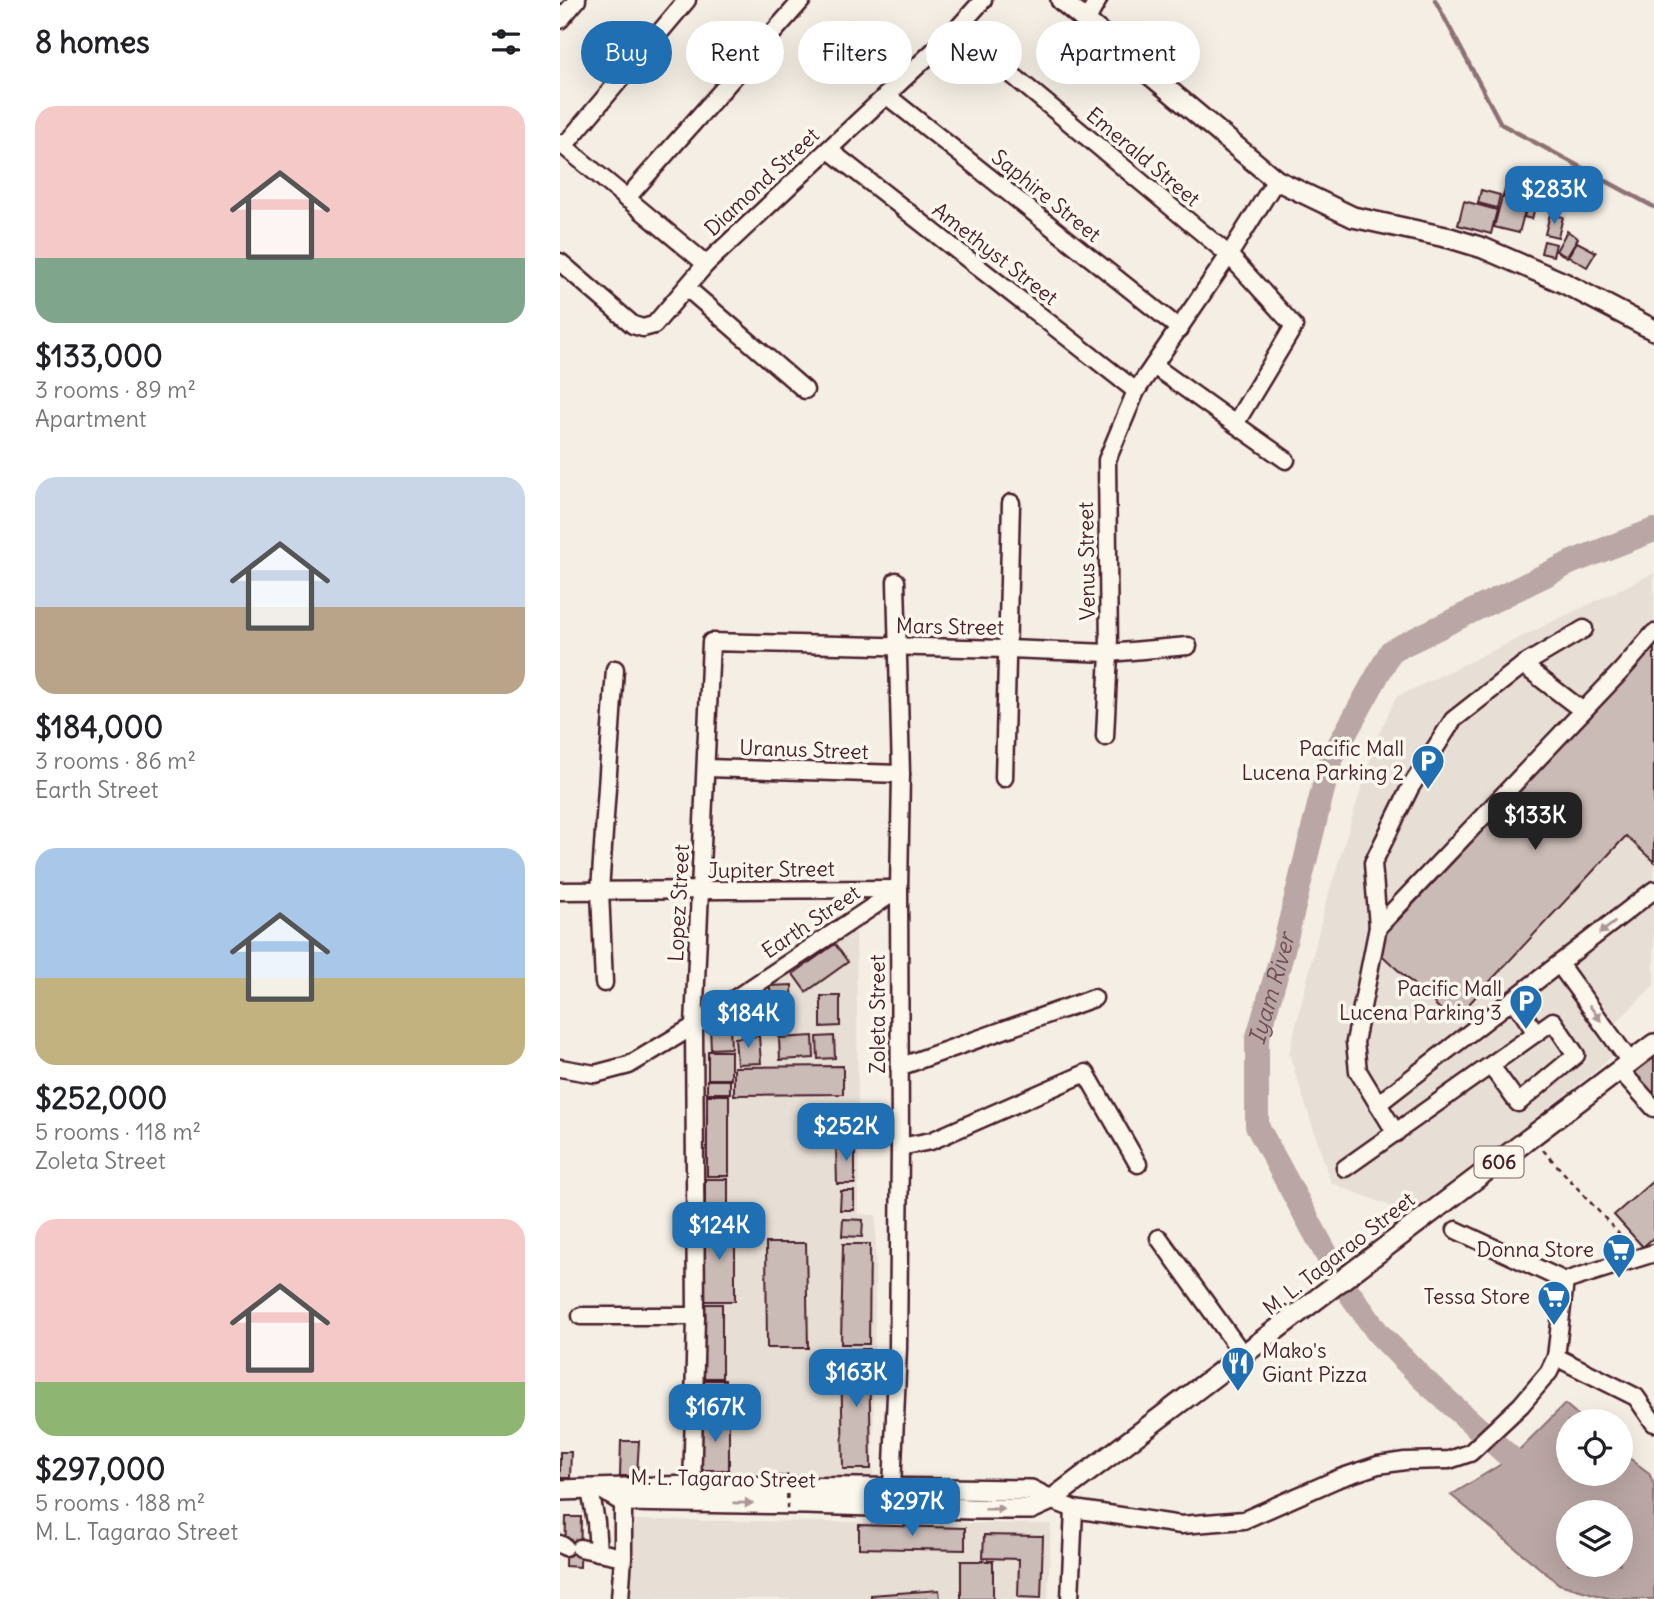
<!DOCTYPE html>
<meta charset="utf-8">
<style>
body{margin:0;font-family:Delius,sans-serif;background:#f2f2f2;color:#202124;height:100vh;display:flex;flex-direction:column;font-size:26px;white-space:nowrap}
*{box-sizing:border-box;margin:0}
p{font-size:23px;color:#757577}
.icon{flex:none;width:38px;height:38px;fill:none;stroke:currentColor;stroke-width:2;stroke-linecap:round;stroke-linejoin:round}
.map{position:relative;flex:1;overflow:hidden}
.panel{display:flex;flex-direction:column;background:#fff;width:560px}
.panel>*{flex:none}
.banner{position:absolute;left:21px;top:21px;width:665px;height:63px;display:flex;gap:14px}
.tools{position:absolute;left:996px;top:1409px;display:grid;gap:14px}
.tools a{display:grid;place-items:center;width:77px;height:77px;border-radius:50%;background:#fff;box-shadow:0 7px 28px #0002;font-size:35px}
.price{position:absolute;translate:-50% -60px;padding:0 16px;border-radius:14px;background:#1f6fb2;color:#fff;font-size:23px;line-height:46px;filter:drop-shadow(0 2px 4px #0008)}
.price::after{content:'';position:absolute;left:50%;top:42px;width:21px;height:16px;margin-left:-10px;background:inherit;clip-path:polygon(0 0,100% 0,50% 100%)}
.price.active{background:#222;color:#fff}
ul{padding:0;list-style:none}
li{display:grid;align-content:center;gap:14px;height:371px;padding:0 35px}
li span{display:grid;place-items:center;height:217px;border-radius:21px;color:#555}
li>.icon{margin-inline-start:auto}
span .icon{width:126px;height:126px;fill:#fffc;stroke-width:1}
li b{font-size:30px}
h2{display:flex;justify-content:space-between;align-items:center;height:84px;padding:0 35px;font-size:30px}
.chip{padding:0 24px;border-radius:32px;background:#fff;box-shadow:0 7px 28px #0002;font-size:24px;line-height:63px}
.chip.active{background:#1f6fb2;color:#fff}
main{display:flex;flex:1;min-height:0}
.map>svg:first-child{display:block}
</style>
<main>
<section class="panel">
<h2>8 homes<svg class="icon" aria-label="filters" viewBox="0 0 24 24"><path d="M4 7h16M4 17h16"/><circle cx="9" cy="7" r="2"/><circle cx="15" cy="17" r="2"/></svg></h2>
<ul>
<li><span style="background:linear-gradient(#f6c9c9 70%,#7fa58c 0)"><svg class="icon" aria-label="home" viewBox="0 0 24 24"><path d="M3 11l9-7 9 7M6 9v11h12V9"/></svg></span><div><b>$133,000</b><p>3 rooms · 89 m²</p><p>Apartment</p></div></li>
<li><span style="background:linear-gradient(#c9d6e8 60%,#b9a48a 0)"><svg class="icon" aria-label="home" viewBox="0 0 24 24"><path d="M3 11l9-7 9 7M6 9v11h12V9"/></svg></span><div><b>$184,000</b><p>3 rooms · 86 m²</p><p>Earth Street</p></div></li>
<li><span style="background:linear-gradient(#a9c7e8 60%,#c2b280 0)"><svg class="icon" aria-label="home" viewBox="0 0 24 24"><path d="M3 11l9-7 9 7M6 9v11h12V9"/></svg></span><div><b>$252,000</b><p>5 rooms · 118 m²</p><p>Zoleta Street</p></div></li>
<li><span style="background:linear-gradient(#f6c9c9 75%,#8fb573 0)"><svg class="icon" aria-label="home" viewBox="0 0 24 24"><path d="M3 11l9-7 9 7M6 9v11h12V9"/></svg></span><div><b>$297,000</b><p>5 rooms · 188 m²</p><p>M. L. Tagarao Street</p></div></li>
</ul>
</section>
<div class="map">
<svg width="1094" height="1599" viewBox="0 0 1094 1599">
<rect width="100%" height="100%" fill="#f4eee4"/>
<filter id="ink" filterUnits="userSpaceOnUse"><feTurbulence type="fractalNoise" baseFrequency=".0143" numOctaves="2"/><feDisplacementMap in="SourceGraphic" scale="14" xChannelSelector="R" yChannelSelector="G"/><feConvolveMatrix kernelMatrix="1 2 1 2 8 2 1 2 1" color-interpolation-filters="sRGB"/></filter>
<g filter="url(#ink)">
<!-- built -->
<g fill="#e7dfd6">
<path d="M1094,573V985L1054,1025L1065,1044L1036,1071L851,1214L771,1183L729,1054L766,902L817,738L836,697Z"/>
<path d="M296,926L299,1214L316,1215L313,1478L139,1476L141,1213L146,1024Z"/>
<path d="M72,1520L491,1524L488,1599H70Z"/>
</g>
<!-- water -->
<path fill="#baa7a5" stroke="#8d7174" stroke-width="2" fill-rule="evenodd" d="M1005,1404L1025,1421H1008V1474H1060L1061,1452L1089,1473L1094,1485V1599H1051L999,1584L891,1495L951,1458ZM1008,1512H1060V1564H1008Z"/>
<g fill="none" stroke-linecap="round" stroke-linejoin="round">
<!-- stream -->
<path stroke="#8d7174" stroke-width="4.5" d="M875,0L941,124L1094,207"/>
<!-- river -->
<path stroke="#baa7a5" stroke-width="24" id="s1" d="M1019,1512L951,1458L864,1380L818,1333L781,1281L697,1126V1040L721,958L770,761L831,651L1012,562L1094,530"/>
</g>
<!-- building -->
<g fill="#cabbb6" stroke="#4a1f2b" stroke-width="2">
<path d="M948,179L980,187L972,219L964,217L968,203L943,196Z"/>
<path d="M921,190L940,195L937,208L918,203Z"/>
<path d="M942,197L967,203L959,233L934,227Z"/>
<path d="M904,201L937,210L931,234L898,225Z"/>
<path d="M990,214L1003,217L998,237L985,234Z"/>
<path d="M1007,231L1018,238L1007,257L996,251Z"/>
<path d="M984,241L996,244L993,256L981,253Z"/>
<path d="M1017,242L1036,252L1027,267L1008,256Z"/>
<path d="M1094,647V862L1066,836L893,1021L813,947Z"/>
<path d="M275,944L288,962L246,992L233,974Z"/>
<path d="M232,985L233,1030L212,1031L210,986Z"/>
<path d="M261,996H280V1026L261,1027Z"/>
<path d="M170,1026L171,1048L151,1049L150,1027Z"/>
<path d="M199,1036L201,1063L177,1064L175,1038Z"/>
<path d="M253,1036L254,1058L220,1060L219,1038Z"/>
<path d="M274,1036L275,1058L258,1059L257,1037Z"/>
<rect x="148" y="1051" width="23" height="28"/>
<path d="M1090,1055L1094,1059V1099L1071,1072Z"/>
<path d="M283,1066V1094L174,1095V1067Z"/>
<rect x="147" y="1080" width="23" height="13"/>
<rect x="147" y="1095" width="22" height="81"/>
<path d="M276,1143H295V1184H277Z"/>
<rect x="145" y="1179" width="23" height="43"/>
<path d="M1094,1180V1237L1083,1247L1054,1215Z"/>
<path d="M281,1191H294V1210H280Z"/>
<path d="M283,1219L303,1220L302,1237L282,1236Z"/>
<rect x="143" y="1224" width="32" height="77"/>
<path d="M206,1243H246L248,1348H207Z"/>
<path d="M283,1244H310L309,1344H281Z"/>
<path d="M142,1304H162V1378H143Z"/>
<path d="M281,1349H309L311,1469H283Z"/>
<rect x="143" y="1380" width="22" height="34"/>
<path d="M141,1417L169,1418V1470H141Z"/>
<path d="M61,1441H79L77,1476H60Z"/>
<path d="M0,1452H11L10,1478H0Z"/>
<path d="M6,1517H21L20,1567L5,1566Z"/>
<path d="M299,1525L405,1528V1550L299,1548Z"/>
<path d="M424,1535L483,1536L481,1598L458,1597L459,1559L423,1558Z"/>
<rect x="401" y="1561" width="32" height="38"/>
<path d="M379,1590L380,1599H311V1595Z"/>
</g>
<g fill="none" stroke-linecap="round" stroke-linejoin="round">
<defs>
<g id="minor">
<path d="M0,20L17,0"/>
<path d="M526,21L538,0"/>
<path d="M397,29L669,255L734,326L675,424L594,366"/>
<path d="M326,95L620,329"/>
<path d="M0,143L146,264L397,29L423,0"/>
<path d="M4,146L127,0"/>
<path d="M269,150L576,391"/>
<path d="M66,199L242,0"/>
<path d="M0,262L73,325L83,328L94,325L146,264"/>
<path d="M127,288L245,390"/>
<path d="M675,424L726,460"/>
<path d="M1094,633L1062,670L818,927L795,1042L798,1071L818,1104L1094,890"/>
<path d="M963,665L1023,711"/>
<path d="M545,737L549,653L547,460L576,391L669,255L716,180"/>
<path d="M146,768L341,774"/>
<path d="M444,778L451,503"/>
<path d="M0,891L339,889"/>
<path d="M818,927L813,863L850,788L893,720L963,665L1024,629"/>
<path d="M999,964L1071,1063"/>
<path d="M44,983L40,891L55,669"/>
<path d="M931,1066L958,1103L1016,1055L993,1021L976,1033"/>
<path d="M339,1067L534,998"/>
<path d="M0,1068L35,1074L69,1065L134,1026L339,889"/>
<path d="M1060,1070L1094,1108"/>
<path d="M818,1104L836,1133"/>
<path d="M340,1147L371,1141L526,1073L578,1164"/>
<path d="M785,1168L976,1033L954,1000"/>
<path d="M896,1230L1005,1281L1094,1253"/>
<path d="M599,1238L684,1356"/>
<path d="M21,1316H136"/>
<path d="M996,1357L1076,1397L1094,1423"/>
<path d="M332,1488L338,1348L340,1147L339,889L341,774L336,581"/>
<path d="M30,1490L36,1522L38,1552"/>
<path d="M132,1496L136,1316L134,1026L151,642L447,649L549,653L628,646"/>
<path d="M491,1500L514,1509L621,1525L684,1520L777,1479L818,1465L845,1461L889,1460L910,1453L961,1405L989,1372L996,1357L1005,1281"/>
<path d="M0,1544L5,1547"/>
<path d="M20,1548L63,1557"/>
<path d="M60,1599L63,1557V1489"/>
<path d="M510,1599L514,1509"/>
</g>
<g id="major">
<path d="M501,0L716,180L793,217L890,238L923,248L1004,283L1094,330"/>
<path d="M0,1490L133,1486L471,1490L491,1500"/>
<path d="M44,1490L62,1501L246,1504L412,1509H471L491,1500L1094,1044"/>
</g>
</defs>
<!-- minor casing -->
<use href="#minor" stroke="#4a1f2b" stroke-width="21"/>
<!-- major casing -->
<use href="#major" stroke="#4a1f2b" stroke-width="24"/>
<!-- path -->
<path stroke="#4a1f2b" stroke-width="2.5" stroke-dasharray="5 5" stroke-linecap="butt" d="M983,1150L1070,1246"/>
<!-- minor -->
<use href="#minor" stroke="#fbf7ec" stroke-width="16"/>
<!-- major -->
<use href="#major" stroke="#fbf7ec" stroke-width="19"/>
<!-- path-bridge -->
<path stroke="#4a1f2b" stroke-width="2.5" stroke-dasharray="5 5" stroke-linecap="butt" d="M227,1509L228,1472"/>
</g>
<!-- one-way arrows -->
<defs><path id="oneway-solid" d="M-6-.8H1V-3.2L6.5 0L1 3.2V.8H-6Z" transform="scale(1.75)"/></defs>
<g fill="#ab9695">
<use href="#oneway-solid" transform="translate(1047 928) rotate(143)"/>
<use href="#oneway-solid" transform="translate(1035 1013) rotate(54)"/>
<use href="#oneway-solid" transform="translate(183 1503) rotate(1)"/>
<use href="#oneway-solid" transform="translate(435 1509)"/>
</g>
</g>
<!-- icons -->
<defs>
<symbol id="parking-pin" viewBox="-11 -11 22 30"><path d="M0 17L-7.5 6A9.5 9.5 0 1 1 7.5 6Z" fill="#1f6fb2" stroke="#fbf7ec"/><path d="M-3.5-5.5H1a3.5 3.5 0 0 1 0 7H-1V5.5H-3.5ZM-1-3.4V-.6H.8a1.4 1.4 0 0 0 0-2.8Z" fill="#fff"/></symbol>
<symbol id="supermarket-pin" viewBox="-11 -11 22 30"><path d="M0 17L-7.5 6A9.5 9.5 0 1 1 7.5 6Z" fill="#1f6fb2" stroke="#fbf7ec"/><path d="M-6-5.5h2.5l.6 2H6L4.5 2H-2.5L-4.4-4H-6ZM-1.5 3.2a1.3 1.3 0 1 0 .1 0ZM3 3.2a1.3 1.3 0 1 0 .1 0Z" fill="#fff"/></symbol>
<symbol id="restaurant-pin" viewBox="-11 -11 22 30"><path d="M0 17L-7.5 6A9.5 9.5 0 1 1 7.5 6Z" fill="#1f6fb2" stroke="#fbf7ec"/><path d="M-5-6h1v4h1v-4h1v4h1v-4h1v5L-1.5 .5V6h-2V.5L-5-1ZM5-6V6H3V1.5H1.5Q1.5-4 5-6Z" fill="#fff"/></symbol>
</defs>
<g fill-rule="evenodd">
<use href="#parking-pin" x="849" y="742" width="38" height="52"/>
<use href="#parking-pin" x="947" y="982" width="38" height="52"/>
<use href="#supermarket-pin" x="1040" y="1231" width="38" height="52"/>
<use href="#supermarket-pin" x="975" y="1278" width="38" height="52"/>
<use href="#restaurant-pin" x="659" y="1344" width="38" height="52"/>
</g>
<g text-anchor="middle" stroke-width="7" stroke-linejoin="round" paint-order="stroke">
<!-- shield labels -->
<rect fill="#fbf7ec" stroke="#7f6065" stroke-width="2" x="914.5" y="1146.5" width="49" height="31" rx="5"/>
<g font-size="19" font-weight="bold" fill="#4a1f2b">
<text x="939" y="1169">606</text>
</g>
<!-- street labels -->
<g font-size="21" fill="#4a1f2b" stroke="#fbf7ec">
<text transform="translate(583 157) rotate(40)" y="7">Emerald Street</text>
<text transform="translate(202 182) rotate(-43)" y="7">Diamond Street</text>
<text transform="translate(486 196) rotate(39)" y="7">Saphire Street</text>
<text transform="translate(435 254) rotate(38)" y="7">Amethyst Street</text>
<text transform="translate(527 561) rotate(-91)" y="7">Venus Street</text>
<text transform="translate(390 627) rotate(1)" y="7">Mars Street</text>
<text transform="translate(244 750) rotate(2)" y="7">Uranus Street</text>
<text transform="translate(211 870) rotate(-1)" y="7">Jupiter Street</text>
<text transform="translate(119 903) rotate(-87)" y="7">Lopez Street</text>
<text transform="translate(251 922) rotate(-34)" y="7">Earth Street</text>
<text transform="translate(318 1014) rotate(-90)" y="7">Zoleta Street</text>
<text transform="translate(779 1254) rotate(-38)" y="7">M. L. Tagarao Street</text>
<text transform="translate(163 1479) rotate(1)" y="7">M. L. Tagarao Street</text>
</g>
<!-- poi labels -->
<g font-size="21" fill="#4a1f2b" stroke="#fbf7ec" text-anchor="end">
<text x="844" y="756">Pacific Mall<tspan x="844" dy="24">Lucena Parking 2</tspan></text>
<text x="942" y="996">Pacific Mall<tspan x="942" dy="24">Lucena Parking 3</tspan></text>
<text x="1034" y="1257">Donna Store</text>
<text x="970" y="1304">Tessa Store</text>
<text x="702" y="1358" text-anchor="start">Mako's<tspan x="702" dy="24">Giant Pizza</tspan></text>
</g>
<!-- water labels -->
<g font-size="23" font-style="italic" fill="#714f56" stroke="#fbf7ec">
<text dy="8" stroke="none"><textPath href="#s1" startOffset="649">Iyam River</textPath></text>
</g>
</g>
</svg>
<div class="tools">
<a><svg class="icon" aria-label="locate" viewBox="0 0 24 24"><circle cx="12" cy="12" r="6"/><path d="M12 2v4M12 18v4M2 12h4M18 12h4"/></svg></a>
<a><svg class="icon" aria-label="layers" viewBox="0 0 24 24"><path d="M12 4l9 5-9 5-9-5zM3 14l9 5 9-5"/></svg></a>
</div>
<b class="price" style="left:994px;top:226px">$283K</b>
<b class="price active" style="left:975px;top:852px">$133K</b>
<b class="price" style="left:188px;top:1050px">$184K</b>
<b class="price" style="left:286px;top:1163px">$252K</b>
<b class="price" style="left:159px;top:1262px">$124K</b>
<b class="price" style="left:296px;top:1409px">$163K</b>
<b class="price" style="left:155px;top:1444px">$167K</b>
<b class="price" style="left:352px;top:1538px">$297K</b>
<div class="banner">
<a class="chip active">Buy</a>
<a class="chip">Rent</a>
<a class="chip">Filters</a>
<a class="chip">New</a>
<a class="chip">Apartment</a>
</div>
</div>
</main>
